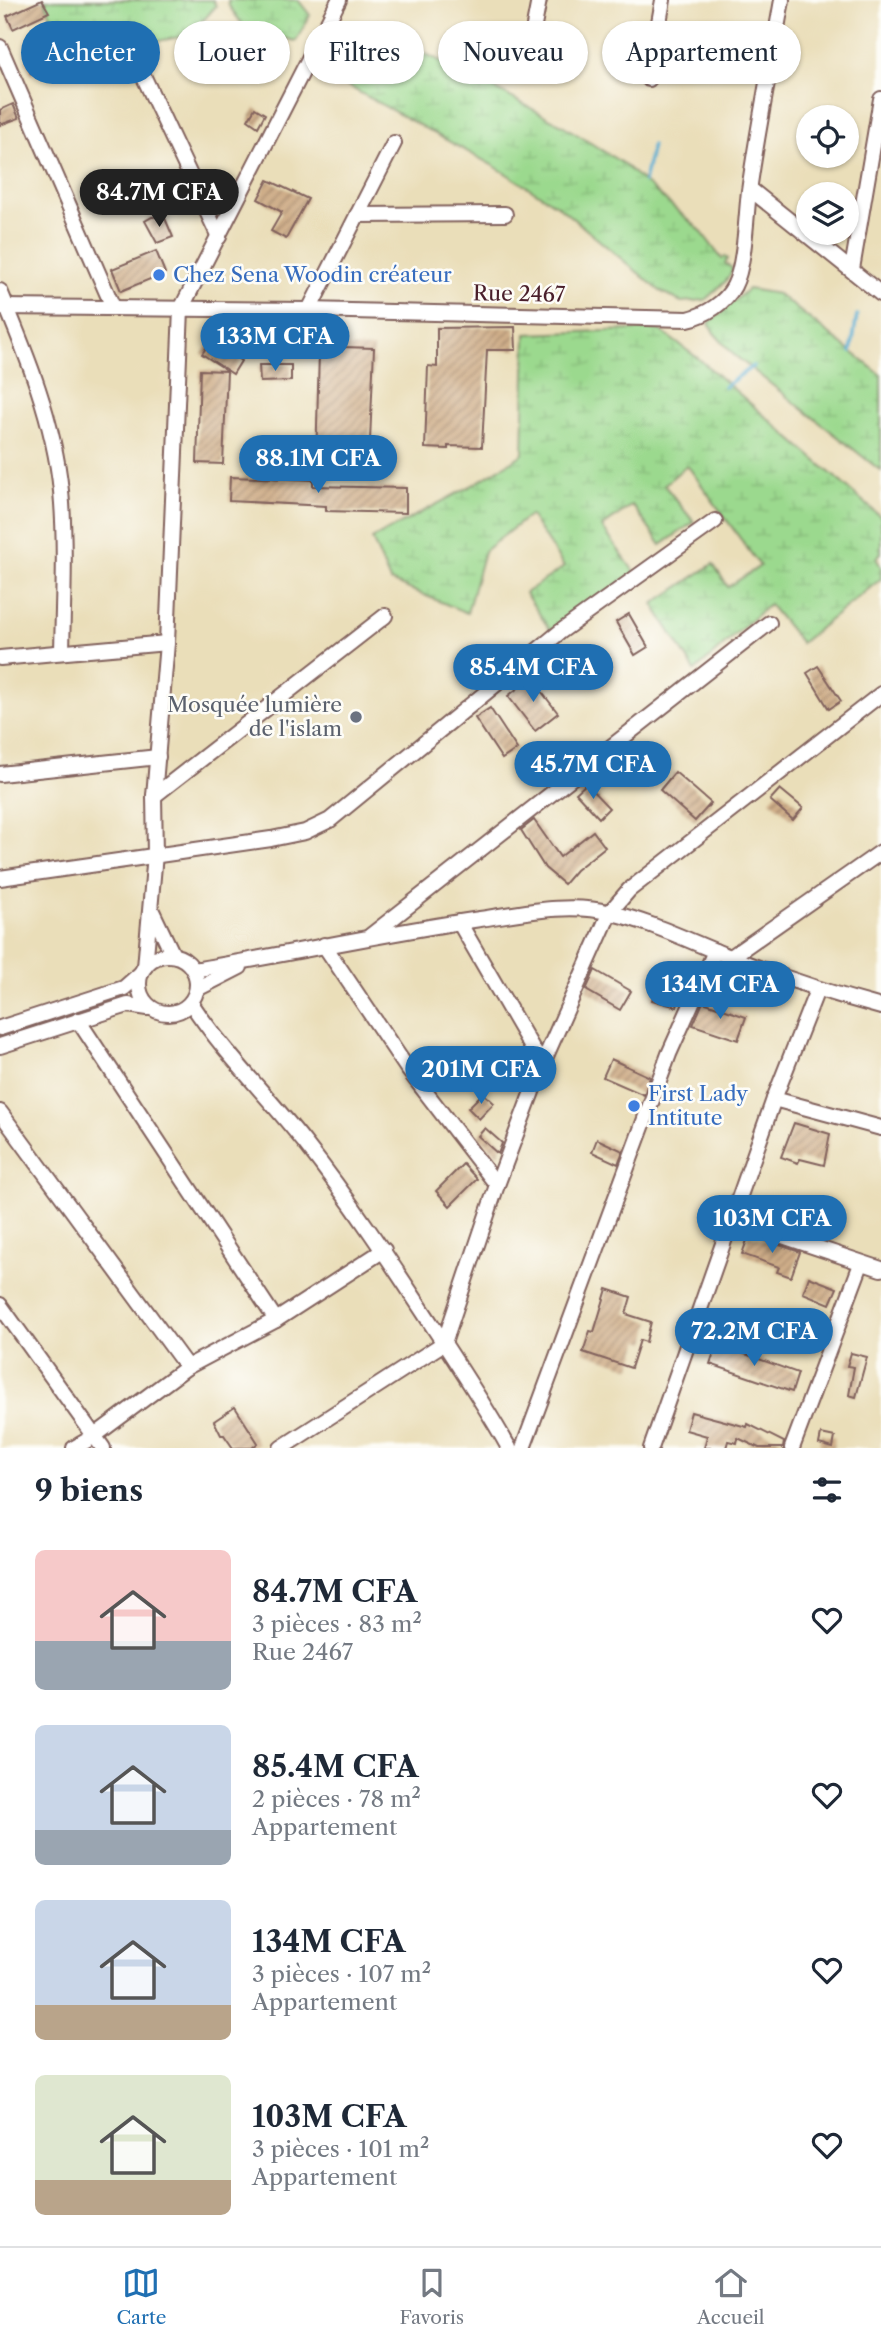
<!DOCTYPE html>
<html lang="fr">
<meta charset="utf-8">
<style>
body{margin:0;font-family:"Libre Caslon Text",serif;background:#f2f2f3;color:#1f2937;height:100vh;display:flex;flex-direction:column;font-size:26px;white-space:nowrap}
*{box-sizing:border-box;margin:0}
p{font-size:23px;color:#747a83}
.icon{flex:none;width:38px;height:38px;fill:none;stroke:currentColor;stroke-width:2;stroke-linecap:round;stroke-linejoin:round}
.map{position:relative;height:1448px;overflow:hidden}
.sheet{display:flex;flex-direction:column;background:#fff;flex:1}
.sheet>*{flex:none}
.top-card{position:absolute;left:21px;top:21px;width:840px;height:63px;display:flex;gap:14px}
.fabs{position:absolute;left:796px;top:105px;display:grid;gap:14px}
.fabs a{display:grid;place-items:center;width:63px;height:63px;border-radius:50%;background:#fff;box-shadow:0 2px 5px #0004;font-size:35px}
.price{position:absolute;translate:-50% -60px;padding:0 16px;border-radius:24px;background:#1f6fb2;color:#fff;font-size:23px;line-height:46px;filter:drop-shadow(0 2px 4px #0008)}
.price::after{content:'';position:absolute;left:50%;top:42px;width:21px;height:16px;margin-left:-10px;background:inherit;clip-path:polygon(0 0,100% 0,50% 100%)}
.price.active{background:#222;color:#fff}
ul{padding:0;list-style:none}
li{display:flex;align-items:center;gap:21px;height:175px;padding:0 35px}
li span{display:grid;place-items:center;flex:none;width:196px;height:140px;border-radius:10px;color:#555}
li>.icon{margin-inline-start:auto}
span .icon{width:84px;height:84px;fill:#fffc;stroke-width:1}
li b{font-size:30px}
h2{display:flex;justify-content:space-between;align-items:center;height:84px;padding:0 35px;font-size:30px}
.pill{padding:0 24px;border-radius:32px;background:#fff;box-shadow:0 2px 5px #0004;font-size:24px;line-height:63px}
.pill.active{background:#1f6fb2;color:#fff}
.dock{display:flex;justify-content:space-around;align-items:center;height:98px;border-top:2px solid #e0e1e3;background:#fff;font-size:19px;color:#747a83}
.dock a{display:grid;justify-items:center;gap:4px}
.dock .active{color:#1f6fb2}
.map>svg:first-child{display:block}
</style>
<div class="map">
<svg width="881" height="1448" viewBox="0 0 881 1448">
<defs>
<pattern id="wetland-marsh" width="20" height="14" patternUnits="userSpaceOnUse" patternTransform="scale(1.75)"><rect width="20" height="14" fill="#9bd98e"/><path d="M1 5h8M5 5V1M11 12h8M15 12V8" fill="none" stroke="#87ba7b"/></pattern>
<pattern id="building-hatch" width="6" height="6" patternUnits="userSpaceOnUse" patternTransform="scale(1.75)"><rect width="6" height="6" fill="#cfae89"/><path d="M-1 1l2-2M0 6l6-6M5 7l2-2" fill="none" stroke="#aa8d70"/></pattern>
</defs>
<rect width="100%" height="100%" fill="#fdfcf7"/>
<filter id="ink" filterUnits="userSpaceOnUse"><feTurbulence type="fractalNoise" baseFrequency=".0143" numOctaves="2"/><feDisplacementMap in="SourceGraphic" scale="14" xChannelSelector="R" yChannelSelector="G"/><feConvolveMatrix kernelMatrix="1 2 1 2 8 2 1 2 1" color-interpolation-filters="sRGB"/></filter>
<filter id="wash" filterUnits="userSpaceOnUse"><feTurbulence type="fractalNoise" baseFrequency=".00686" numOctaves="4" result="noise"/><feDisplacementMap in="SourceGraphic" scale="28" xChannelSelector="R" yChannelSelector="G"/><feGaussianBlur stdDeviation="1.57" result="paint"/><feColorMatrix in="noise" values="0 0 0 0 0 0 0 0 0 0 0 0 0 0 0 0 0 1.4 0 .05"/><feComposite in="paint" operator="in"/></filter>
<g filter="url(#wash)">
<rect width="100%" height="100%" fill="#eadeb9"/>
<!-- wetland -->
<g fill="url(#wetland-marsh)" stroke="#727c5c" stroke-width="2">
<path d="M44,0H213L216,6L190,35L103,51L72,63Z"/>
<path d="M228,0H298L310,15L296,41L252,30L230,55L227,44L242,24L229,6Z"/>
<path d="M362,27L378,31L455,68L458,64L461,65L459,69L564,126L622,163L700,230L722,259L725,256L728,259L725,263L733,269L726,281L705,300L681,302L660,291L558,206L494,166L344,84L328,69L325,63L332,47L329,42L332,38L335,39L341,30Z"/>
<path d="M748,289L778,294L881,375V471L733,354L714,333L709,323Z"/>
<path d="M658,329L699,359L881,517V553L876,558L881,567V579L801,643L769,604L695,671L653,604L713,564L728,587L760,566L687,465L664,485L694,522L661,545L632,505L602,527L635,573L551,631L525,593L564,567L530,515L484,551L467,613L390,581L372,539L471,486L523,454L526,334Z"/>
</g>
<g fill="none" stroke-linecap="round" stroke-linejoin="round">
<!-- stream -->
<g stroke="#54acd1" stroke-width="3.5">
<path d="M644,182L652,145"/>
<path d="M851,352L857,315"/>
<path d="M724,387L753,366"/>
</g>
</g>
<g id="blocks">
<!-- building -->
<g fill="url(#building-hatch)">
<path d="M42,0L49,12L13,29L7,16Z"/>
<path d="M51,49L57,63L31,74L25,60Z"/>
<path d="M13,104L19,118L0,125V110Z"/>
<path d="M255,108L265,114L258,127L248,120Z"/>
<path d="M268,180L308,199L286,239L271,231L282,212L258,199Z"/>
<path d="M164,216L173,237L157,243L145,221L152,217Z"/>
<path d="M156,251L165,273L121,291L112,269Z"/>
<path d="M515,327L516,350H487L482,447L448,446V449L425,448L428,366L437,367V328Z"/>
<path d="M326,332H343V347L374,348L369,464L316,463L319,352H326Z"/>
<path d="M211,340L241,361L233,374L202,354Z"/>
<path d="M259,365H291V381L260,382Z"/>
<path d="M200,370L227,371L223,464L197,463Z"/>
<path d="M230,477L313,480V486L406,488V513L326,511V506L229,501Z"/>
<path d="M629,614L648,647L635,655L616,622Z"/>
<path d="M818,666L841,701L829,709L807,673Z"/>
<path d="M531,678L558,713L535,731L508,696Z"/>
<path d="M490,708L517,749L502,759L475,718Z"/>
<path d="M675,772L711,803L695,821L660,790Z"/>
<path d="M586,784L609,808L599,818L576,793Z"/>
<path d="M780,789L803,808L793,820L770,800Z"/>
<path d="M534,820L560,857L593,831L605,847L576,870L564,884L545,868L521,830Z"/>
<path d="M595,970L631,991L620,1010L586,990Z"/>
<path d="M655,990L680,997L677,1007L652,1000Z"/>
<path d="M703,1002L746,1017L738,1040L693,1025Z"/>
<path d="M611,1059L650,1077L644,1095L603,1077Z"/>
<path d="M483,1093L494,1103L479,1119L468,1108Z"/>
<path d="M794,1123L830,1134L824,1165L800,1159L798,1163L781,1157Z"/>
<path d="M485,1128L502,1143L498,1154L478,1136Z"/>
<path d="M597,1139L623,1151L618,1164L592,1152Z"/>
<path d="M463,1164L477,1179L450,1206L436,1191Z"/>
<path d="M749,1235L800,1252L791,1277L777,1272L779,1267L742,1254Z"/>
<path d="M809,1277L837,1288L830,1304L803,1293Z"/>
<path d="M607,1289L631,1297L626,1314L651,1322L646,1342L640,1340L631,1368L583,1352L590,1331L594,1332Z"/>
<path d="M717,1344L798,1373L792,1392L710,1364Z"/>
<path d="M851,1353L867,1357L856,1397L849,1395L854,1367L847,1366Z"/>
<path d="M235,1407L258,1443L252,1448H233L224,1435H221L214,1421Z"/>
<path d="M691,1412L747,1427L748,1424L784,1442L783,1448H759L738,1438L737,1443L728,1441L726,1448H704L707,1436L686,1430Z"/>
<path d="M821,1434L835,1437L833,1448L819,1444Z"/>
</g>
</g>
</g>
<g filter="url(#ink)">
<use href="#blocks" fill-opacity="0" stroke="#82625d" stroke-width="2"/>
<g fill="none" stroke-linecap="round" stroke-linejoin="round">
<defs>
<g id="minor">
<path d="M533,31L539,0"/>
<path d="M0,47L113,307"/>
<path d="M133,54L219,237"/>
<path d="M649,79L663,0"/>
<path d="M750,189L881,294"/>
<path d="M357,215L505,214"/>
<path d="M852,269L881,99"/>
<path d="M0,291C27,355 54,421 61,491C66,544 63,599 62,652"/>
<path d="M0,307L309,310L688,319C706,315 725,303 734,286C745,265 746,216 749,191C758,127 771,63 782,0"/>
<path d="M309,310L394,143"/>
<path d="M0,658L167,643"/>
<path d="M0,774L158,757"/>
<path d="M154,796L385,616"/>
<path d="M0,878L271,839L305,832L330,820L560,632L715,521"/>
<path d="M151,909L173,955"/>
<path d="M459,922L542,1065"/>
<path d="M370,936L769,623"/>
<path d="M324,945L407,1068L497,1185"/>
<circle cx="168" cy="984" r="29"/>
<path d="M731,957L881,852"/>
<path d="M145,967L155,854L154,796L167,643L181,309L339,0"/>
<path d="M193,970C289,954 384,933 480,919C522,913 569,902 611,913C652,922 691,942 730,957C780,977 829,993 881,1007"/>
<path d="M197,989L240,967"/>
<path d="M191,1003C224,1053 268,1096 305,1143C350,1200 390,1261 430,1322C457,1363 485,1405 509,1448"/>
<path d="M78,1020L276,1320"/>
<path d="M0,1028L124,988L141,973"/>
<path d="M0,1046L128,1005L148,1008"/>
<path d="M774,1099L881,1128"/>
<path d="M0,1112L187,1367"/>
<path d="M732,1219L881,1269"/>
<path d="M0,1305L103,1448"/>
<path d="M74,1448L93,1437L187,1367L276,1320L384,1250"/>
<path d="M281,1448L444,1343L497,1185L542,1065L610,912L629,890L881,694"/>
<path d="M523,1448L669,1054L715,951"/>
<path d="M651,1448L774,1099L817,990"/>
<path d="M792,1448L861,1264"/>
</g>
</defs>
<!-- minor casing -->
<use href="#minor" stroke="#82625d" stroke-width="18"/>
<!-- minor -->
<use href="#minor" stroke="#fff" stroke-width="14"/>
</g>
</g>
<!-- markers -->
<g fill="#3f7fe0" stroke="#fdfcf7" stroke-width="2.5">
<circle cx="159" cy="275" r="7"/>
<circle cx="634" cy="1106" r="7"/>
</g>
<circle fill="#6b7280" stroke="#fdfcf7" stroke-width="2.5" cx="356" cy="717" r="7"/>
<g text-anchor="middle" stroke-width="5" stroke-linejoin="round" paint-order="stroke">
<!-- shop labels -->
<g font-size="21" fill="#366cbe" stroke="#fdfcf7" text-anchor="start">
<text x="173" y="282">Chez Sena Woodin créateur</text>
<text x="648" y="1101">First Lady<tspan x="648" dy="24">Intitute</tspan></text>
</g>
<!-- street labels -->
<g font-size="21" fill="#4a1f2b" stroke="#fdfcf7">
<text transform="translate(519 294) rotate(1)" y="7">Rue 2467</text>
</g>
<!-- worship labels -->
<g font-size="21" fill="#5b616d" stroke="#fdfcf7" text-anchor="end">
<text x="342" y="712">Mosquée lumière<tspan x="342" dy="24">de l'islam</tspan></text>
</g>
</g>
</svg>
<div class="fabs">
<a><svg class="icon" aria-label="locate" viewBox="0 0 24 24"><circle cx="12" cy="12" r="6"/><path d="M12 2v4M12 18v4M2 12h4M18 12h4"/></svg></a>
<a><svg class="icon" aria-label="layers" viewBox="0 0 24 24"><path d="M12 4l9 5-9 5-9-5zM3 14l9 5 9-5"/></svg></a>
</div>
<b class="price active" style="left:159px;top:229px">84.7M CFA</b>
<b class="price" style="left:275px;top:373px">133M CFA</b>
<b class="price" style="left:318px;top:495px">88.1M CFA</b>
<b class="price" style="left:533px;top:704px">85.4M CFA</b>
<b class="price" style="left:593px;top:801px">45.7M CFA</b>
<b class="price" style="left:720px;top:1021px">134M CFA</b>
<b class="price" style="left:481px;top:1106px">201M CFA</b>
<b class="price" style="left:772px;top:1255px">103M CFA</b>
<b class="price" style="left:754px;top:1368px">72.2M CFA</b>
<div class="top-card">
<a class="pill active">Acheter</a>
<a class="pill">Louer</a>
<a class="pill">Filtres</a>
<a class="pill">Nouveau</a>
<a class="pill">Appartement</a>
</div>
</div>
<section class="sheet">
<h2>9 biens<svg class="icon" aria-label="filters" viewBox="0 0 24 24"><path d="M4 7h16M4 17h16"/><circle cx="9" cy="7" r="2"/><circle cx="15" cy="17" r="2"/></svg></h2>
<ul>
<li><span style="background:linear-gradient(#f6c9c9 65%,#9aa5b1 0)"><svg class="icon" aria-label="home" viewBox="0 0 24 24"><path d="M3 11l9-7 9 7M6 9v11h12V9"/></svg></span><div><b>84.7M CFA</b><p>3 pièces · 83 m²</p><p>Rue 2467</p></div><svg class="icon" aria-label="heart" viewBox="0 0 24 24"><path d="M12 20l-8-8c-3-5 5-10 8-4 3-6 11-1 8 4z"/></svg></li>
<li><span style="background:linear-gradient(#c9d6e8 75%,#9aa5b1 0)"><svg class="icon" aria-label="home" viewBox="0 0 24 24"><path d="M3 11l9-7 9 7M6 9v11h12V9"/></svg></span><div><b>85.4M CFA</b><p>2 pièces · 78 m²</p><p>Appartement</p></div><svg class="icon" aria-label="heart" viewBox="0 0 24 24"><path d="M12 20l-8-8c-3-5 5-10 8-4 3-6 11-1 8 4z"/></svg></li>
<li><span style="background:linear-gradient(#c9d6e8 75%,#b9a48a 0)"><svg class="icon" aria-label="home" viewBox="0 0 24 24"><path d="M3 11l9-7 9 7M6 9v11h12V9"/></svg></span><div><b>134M CFA</b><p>3 pièces · 107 m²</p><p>Appartement</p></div><svg class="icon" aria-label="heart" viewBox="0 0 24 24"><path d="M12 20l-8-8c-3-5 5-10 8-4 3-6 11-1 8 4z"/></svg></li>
<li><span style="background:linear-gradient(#dfe7d0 75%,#b9a48a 0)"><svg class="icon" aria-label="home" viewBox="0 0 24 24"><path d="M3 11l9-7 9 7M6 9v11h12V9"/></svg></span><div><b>103M CFA</b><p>3 pièces · 101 m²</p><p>Appartement</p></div><svg class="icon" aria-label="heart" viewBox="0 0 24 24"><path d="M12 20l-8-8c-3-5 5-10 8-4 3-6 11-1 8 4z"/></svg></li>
</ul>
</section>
<nav class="dock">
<a class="active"><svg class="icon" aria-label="map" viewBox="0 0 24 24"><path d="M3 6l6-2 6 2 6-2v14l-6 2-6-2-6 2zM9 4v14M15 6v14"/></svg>Carte</a>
<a><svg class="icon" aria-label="saved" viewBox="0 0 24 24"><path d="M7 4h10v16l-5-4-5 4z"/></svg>Favoris</a>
<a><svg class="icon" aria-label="home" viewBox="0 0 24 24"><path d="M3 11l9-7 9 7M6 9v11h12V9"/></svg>Accueil</a>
</nav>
